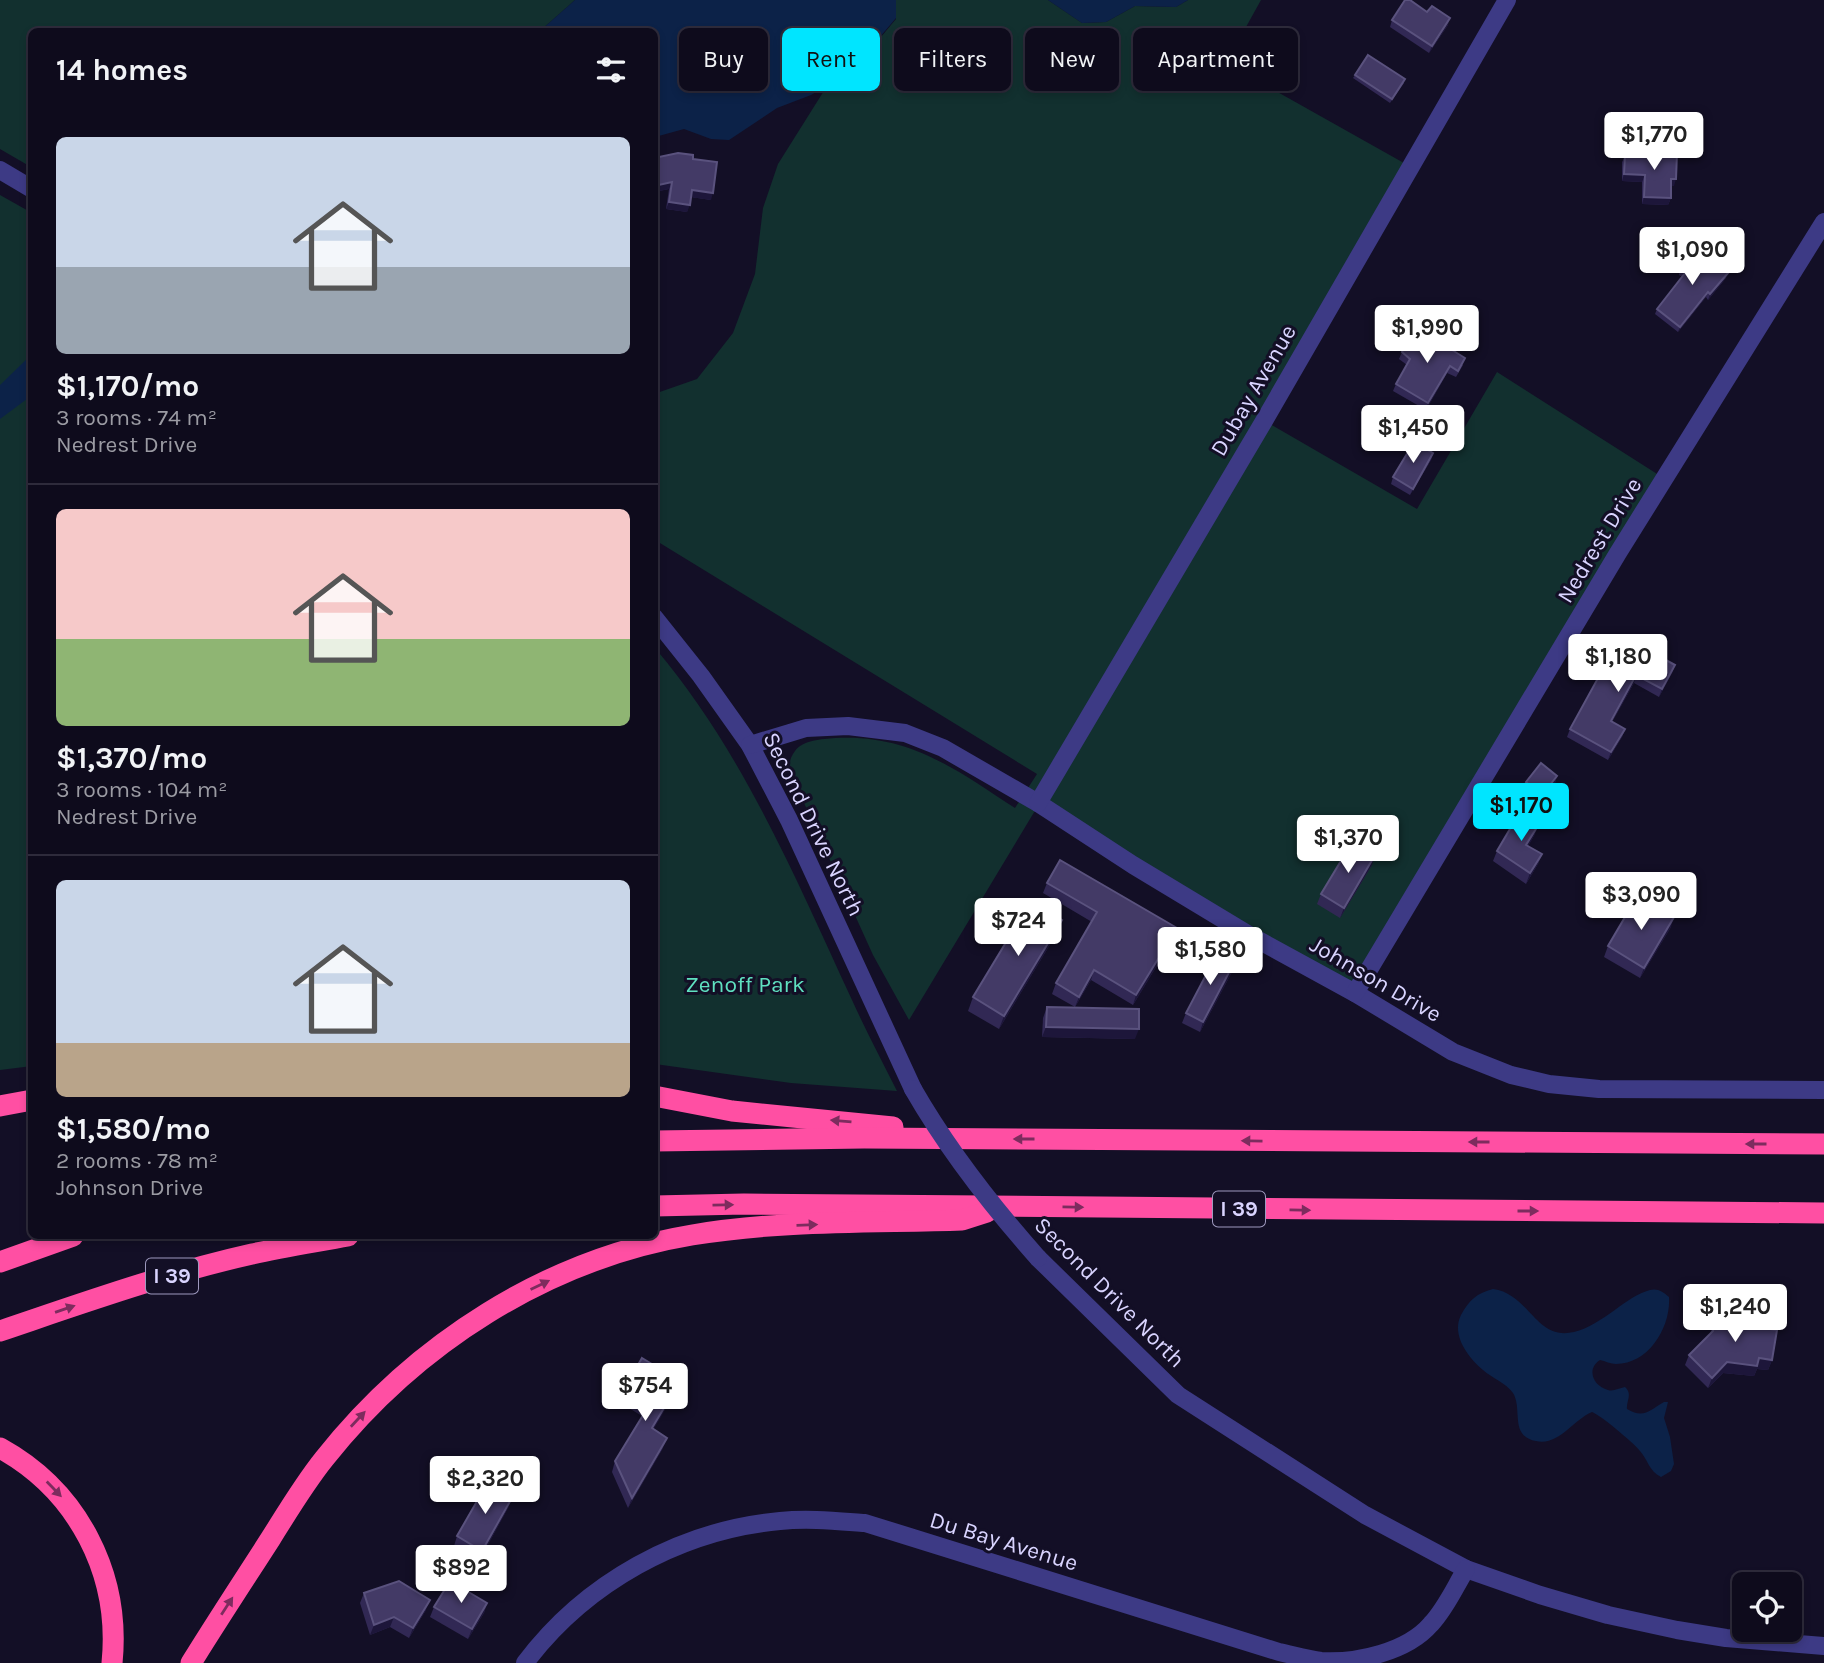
<!DOCTYPE html>
<meta charset="utf-8">
<style>
body{margin:0;font-family:Karla,sans-serif;background:#1c1929;color:#f1f3f6;height:100vh;display:flex;flex-direction:column;font-size:26px;white-space:nowrap}
*{box-sizing:border-box;margin:0}
p{font-size:23px;color:#9b9ba3}
.icon{flex:none;width:38px;height:38px;fill:none;stroke:currentColor;stroke-width:2;stroke-linecap:round;stroke-linejoin:round}
.map{position:relative;flex:1;overflow:hidden}
.details{position:absolute;left:28px;top:28px;width:630px;height:1211px;display:flex;flex-direction:column;background:#0e0b1c;border-radius:10px;box-shadow:0 4px 10px #0003,0 0 0 2px #2e2b3b}
.details>*{flex:none}
.guide{position:absolute;left:679px;top:28px;width:665px;height:63px;display:flex;gap:14px}
.fabs{position:absolute;left:1732px;top:1572px;display:grid;gap:14px}
.fabs a{display:grid;place-items:center;width:70px;height:70px;border-radius:10px;background:#0e0b1c;box-shadow:0 4px 10px #0003,0 0 0 2px #2e2b3b;font-size:35px}
.price{position:absolute;translate:-50% -60px;padding:0 16px;border-radius:7px;background:#fff;color:#222;font-size:23px;line-height:46px;filter:drop-shadow(0 2px 4px #0008)}
.price::after{content:'';position:absolute;left:50%;top:42px;width:21px;height:16px;margin-left:-10px;background:inherit;clip-path:polygon(0 0,100% 0,50% 100%)}
.price.active{background:#00e5ff;color:#111}
ul{padding:0;list-style:none}
li{display:grid;align-content:center;gap:14px;height:371px;padding:0 28px}
li+li{border-top:2px solid #2e2b3b}
li span{display:grid;place-items:center;height:217px;border-radius:10px;color:#555}
li>.icon{margin-inline-start:auto}
span .icon{width:126px;height:126px;fill:#fffc;stroke-width:1}
li b{font-size:30px}
h2{display:flex;justify-content:space-between;align-items:center;height:84px;padding:0 28px;font-size:30px}
.chip{padding:0 24px;border-radius:10px;background:#0e0b1c;box-shadow:0 4px 10px #0003,0 0 0 2px #2e2b3b;font-size:24px;line-height:63px}
.chip.active{background:#00e5ff;color:#111}
.map>svg:first-child{display:block}
</style>
<div class="map">
<svg width="1824" height="1663" viewBox="0 0 1824 1663">
<rect width="100%" height="100%" fill="#130f26"/>
<!-- green -->
<g fill="#12302f">
<path d="M0,0H575L540,31L32,32L31,167L0,149Z"/>
<path d="M896,0H1048L1082,23L1106,22L1135,6L1176,7L1188,0H1261L1226,63L1411,167L1265,421L1417,509L1497,372L1665,479L1355,993L1039,804L909,1020L873,955L800,794C791,781 784,765 795,751C803,740 822,739 835,738C910,734 955,769 1015,808L1037,774L655,540L654,394L697,379L733,333L755,274L763,208L778,164L827,86C855,70 876,43 896,19Z"/>
<path d="M0,195L32,213V1066L0,1070Z"/>
<path d="M655,648C743,752 795,877 852,1000C866,1031 882,1061 897,1091L791,1083L655,1064Z"/>
</g>
<!-- water -->
<g fill="#0c2248">
<path d="M575,0H896V18L868,51L839,79L811,95L777,108L729,140L711,139L684,129L655,137L654,32L540,31Z"/>
<path d="M1048,0H1188L1176,7L1135,6L1106,22L1082,23Z"/>
<path d="M31,355V396L0,419V385Z"/>
<path d="M1493,1289C1530,1294 1535,1341 1574,1332C1603,1325 1626,1296 1650,1290C1658,1288 1663,1292 1669,1297C1671,1327 1649,1364 1616,1364C1611,1364 1605,1361 1600,1360C1586,1369 1593,1386 1608,1390C1613,1392 1619,1388 1625,1387C1633,1394 1626,1401 1627,1409C1644,1419 1650,1410 1664,1402H1668L1664,1418L1670,1437L1674,1464L1671,1471L1661,1477C1649,1471 1648,1460 1640,1451C1634,1443 1599,1414 1592,1412C1573,1420 1559,1446 1536,1441C1509,1436 1523,1409 1513,1393C1506,1383 1492,1378 1483,1370C1468,1357 1451,1335 1461,1315C1469,1300 1477,1293 1493,1289Z"/>
</g>
<g fill="none" stroke-linecap="round" stroke-linejoin="round">
<!-- minor -->
<g stroke="#3d3a85" stroke-width="18">
<path d="M0,170L32,189"/>
<path d="M654,617L701,676L750,745L789,820L913,1089"/>
<path d="M750,745L806,728L848,726L905,733L943,748L1038,803L1133,865L1249,935L1355,993L1453,1052L1511,1075L1549,1084L1599,1089L1824,1090"/>
<path d="M1038,803L1264,421L1507,0"/>
<path d="M1355,993L1618,553L1824,222"/>
<path d="M1038,1258L1178,1395L1365,1515L1466,1569L1540,1595L1608,1615L1677,1630L1726,1638L1824,1646"/>
<path d="M525,1663C585,1583 680,1530 780,1521C808,1518 837,1521 865,1523L1279,1652C1293,1655 1307,1659 1321,1661C1357,1663 1407,1652 1431,1624C1446,1608 1455,1587 1466,1569"/>
</g>
<!-- highway -->
<g stroke="#ff4fa3" stroke-width="21">
<path d="M654,1096L732,1111L893,1127"/>
<path d="M0,1106L32,1100"/>
<path d="M654,1141L864,1138L1824,1144"/>
<path d="M654,1206L744,1204L1824,1213"/>
<path d="M0,1262L73,1236"/>
<path d="M0,1331C83,1303 167,1273 252,1254C284,1247 316,1242 348,1236"/>
<path d="M0,1448C78,1491 121,1574 112,1663"/>
<path d="M191,1663C217,1621 244,1580 271,1538C288,1511 304,1484 324,1459C415,1344 547,1259 692,1235C781,1220 873,1223 962,1220L987,1212"/>
</g>
<!-- minor-bridge -->
<path stroke="#3d3a85" stroke-width="18" d="M913,1089C948,1150 991,1205 1038,1258"/>
</g>
<!-- wall -->
<g fill="#312854">
<path d="M1427,12L1448,25L1429,53L1390,27L1392,20Z"/>
<path d="M1355,75L1404,83L1390,103L1353,78Z"/>
<path d="M1648,153L1674,186H1671V198L1668,205L1642,204V182L1622,181V162L1625,156H1647Z"/>
<path d="M693,159L711,200L691,197L687,212L666,209L669,189L654,192Z"/>
<path d="M1680,269L1726,278L1708,300L1706,297L1678,332L1655,314L1657,309L1682,277L1679,275Z"/>
<path d="M1402,352L1463,365L1456,377L1447,373L1426,410L1393,391L1396,384L1407,365L1399,359Z"/>
<path d="M1433,453L1431,460L1410,495L1391,484L1393,477Z"/>
<path d="M1675,665L1672,673L1659,697L1634,683L1612,722L1625,729L1622,737L1608,760L1567,737L1570,729L1613,674Z"/>
<path d="M1557,776L1555,783L1539,802L1523,789L1526,782Z"/>
<path d="M1535,834L1528,846L1542,854L1538,864L1526,884L1493,861L1497,851Z"/>
<path d="M1372,865L1340,918L1317,904L1321,894Z"/>
<path d="M1047,883L1177,928L1173,939L1133,1005L1091,980L1075,1007L1052,994L1056,983L1092,922L1043,893Z"/>
<path d="M1062,920L1057,933L999,1029L968,1011L973,997Z"/>
<path d="M1671,927L1640,978L1604,957L1608,946Z"/>
<path d="M1235,961L1232,972L1200,1032L1182,1023L1186,1013Z"/>
<path d="M1047,1007L1135,1039L1042,1037L1043,1018Z"/>
<path d="M1715,1319L1772,1360L1768,1370L1757,1369L1754,1376L1723,1373L1708,1388L1685,1365L1689,1355L1710,1334Z"/>
<path d="M623,1391H676L653,1429L663,1448L628,1508L612,1472L615,1461L642,1416L619,1402Z"/>
<path d="M509,1506L479,1561L454,1546L457,1536Z"/>
<path d="M364,1593L426,1610L409,1638L390,1627L370,1635L360,1603Z"/>
<path d="M487,1603L484,1613L468,1639L430,1617L434,1607Z"/>
</g>
<!-- shaded-wall -->
<g fill="#1d163a">
<path d="M1450,18L1448,25L1429,53L1432,46Z"/>
<path d="M1624,174L1645,175L1642,182L1622,181Z"/>
<path d="M1671,179H1676L1674,186H1669Z"/>
<path d="M672,182L669,189L654,192V186Z"/>
<path d="M692,190L713,193L711,200L690,197Z"/>
<path d="M1644,197L1671,198L1668,205L1642,204Z"/>
<path d="M669,202L690,205L687,212L666,209Z"/>
<path d="M1728,273L1726,278L1708,300L1710,294Z"/>
<path d="M1708,292L1706,297L1678,332L1680,327Z"/>
<path d="M1450,366L1447,373L1426,410L1428,403Z"/>
<path d="M1433,453L1431,460L1410,495L1413,489Z"/>
<path d="M1675,665L1672,673L1659,697L1662,689Z"/>
<path d="M1636,675L1634,683L1608,729L1611,721Z"/>
<path d="M1625,729L1622,737L1608,760L1611,752Z"/>
<path d="M1557,776L1555,783L1539,802L1542,795Z"/>
<path d="M1539,824L1535,834L1523,855L1526,845Z"/>
<path d="M1542,854L1538,864L1526,884L1530,873Z"/>
<path d="M1375,855L1372,865L1340,918L1344,908Z"/>
<path d="M1674,917L1671,927L1640,978L1644,968Z"/>
<path d="M1062,920L1057,933L999,1029L1004,1016Z"/>
<path d="M1177,928L1173,939L1133,1005L1136,995Z"/>
<path d="M1235,961L1232,972L1200,1032L1203,1022Z"/>
<path d="M1094,970L1091,980L1075,1007L1079,997Z"/>
<path d="M1046,1027L1139,1029L1135,1039L1042,1037Z"/>
<path d="M1759,1358L1772,1360L1768,1370L1757,1369L1754,1376L1723,1373L1708,1388L1712,1378L1727,1362Z"/>
<path d="M680,1381L676,1391L648,1439L652,1428Z"/>
<path d="M667,1438L663,1448L628,1508L632,1498Z"/>
<path d="M513,1496L509,1506L479,1561L482,1551Z"/>
<path d="M430,1600L426,1610L409,1638L413,1628Z"/>
<path d="M487,1603L484,1613L468,1639L472,1629Z"/>
<path d="M394,1617L390,1627L370,1635L374,1625Z"/>
</g>
<!-- building -->
<g fill="#433a66" stroke="#5a527e" stroke-width="2">
<path d="M1405,0H1410L1427,12L1432,6L1450,18L1432,46L1392,20Z"/>
<path d="M1368,55L1405,79L1392,99L1355,75Z"/>
<path d="M678,153L693,155V159L717,162L713,193L692,190L690,205L669,202L672,182L654,186V158Z"/>
<path d="M1648,153H1677L1676,179H1671V198L1644,197L1645,175L1624,174L1625,156H1648Z"/>
<path d="M1698,248L1728,273L1710,294L1708,292L1680,327L1657,309L1685,273L1680,269Z"/>
<path d="M1415,327L1465,358L1458,371L1450,366L1428,403L1396,384L1410,359L1402,352Z"/>
<path d="M1414,442L1433,453L1413,489L1393,477Z"/>
<path d="M1631,641L1675,665L1662,689L1636,675L1611,721L1625,729L1611,752L1570,729L1603,669L1613,674Z"/>
<path d="M1541,763L1557,776L1542,795L1526,782Z"/>
<path d="M1520,812L1539,824L1526,845L1542,854L1530,873L1497,851Z"/>
<path d="M1353,841L1375,855L1344,908L1321,894Z"/>
<path d="M1060,860L1177,928L1136,995L1094,970L1079,997L1056,983L1097,912L1047,883Z"/>
<path d="M1638,895L1674,917L1644,968L1608,946Z"/>
<path d="M1031,901L1062,920L1004,1016L973,997Z"/>
<path d="M1218,952L1235,961L1203,1022L1186,1013Z"/>
<path d="M1047,1007L1139,1009V1029L1046,1027Z"/>
<path d="M1727,1311L1739,1322L1753,1314L1763,1328L1777,1330L1772,1360L1759,1358L1757,1366L1727,1362L1712,1378L1689,1355L1713,1331L1715,1319Z"/>
<path d="M642,1358L680,1381L652,1428L667,1438L632,1498L615,1461L648,1407L623,1391Z"/>
<path d="M488,1482L513,1496L482,1551L457,1536Z"/>
<path d="M399,1581L430,1600L413,1628L394,1617L374,1625L364,1593Z"/>
<path d="M450,1581L487,1603L472,1629L434,1607Z"/>
</g>
<!-- one-way arrows -->
<defs><path id="oneway-solid" d="M-6-.8H1V-3.2L6.5 0L1 3.2V.8H-6Z" transform="scale(1.75)"/></defs>
<g fill="#7d2c5e">
<use href="#oneway-solid" transform="translate(841 1121) rotate(-175)"/>
<use href="#oneway-solid" transform="translate(1024 1139) rotate(-180)"/>
<use href="#oneway-solid" transform="translate(1252 1141) rotate(-179)"/>
<use href="#oneway-solid" transform="translate(1479 1142) rotate(-180)"/>
<use href="#oneway-solid" transform="translate(1756 1144) rotate(-180)"/>
<use href="#oneway-solid" transform="translate(723 1205) rotate(-1)"/>
<use href="#oneway-solid" transform="translate(1073 1207) rotate(1)"/>
<use href="#oneway-solid" transform="translate(1300 1210) rotate(1)"/>
<use href="#oneway-solid" transform="translate(1528 1211)"/>
<use href="#oneway-solid" transform="translate(807 1225) rotate(-2)"/>
<use href="#oneway-solid" transform="translate(540 1285) rotate(-26)"/>
<use href="#oneway-solid" transform="translate(65 1309) rotate(-19)"/>
<use href="#oneway-solid" transform="translate(358 1419) rotate(-47)"/>
<use href="#oneway-solid" transform="translate(54 1489) rotate(46)"/>
<use href="#oneway-solid" transform="translate(227 1606) rotate(-57)"/>
</g>
<g text-anchor="middle" stroke-width="6" stroke-linejoin="round" paint-order="stroke">
<!-- shield labels -->
<g fill="#130f26" stroke="#9e99be" stroke-width="2">
<rect x="1213" y="1191.5" width="52" height="35" rx="5"/>
<rect x="146" y="1258.5" width="52" height="35" rx="5"/>
</g>
<g font-size="21" font-weight="bold" fill="#d9d4ff">
<text x="1239" y="1216">I 39</text>
<text x="172" y="1283">I 39</text>
</g>
<!-- street labels -->
<g font-size="23" fill="#d9d4ff" stroke="#130f26">
<text transform="translate(1253 390) rotate(-60)" y="8">Dubay Avenue</text>
<text transform="translate(1599 540) rotate(-59)" y="8">Nedrest Drive</text>
<text transform="translate(814 824) rotate(64)" y="8">Second Drive North</text>
<text transform="translate(1376 979) rotate(30)" y="8">Johnson Drive</text>
<text transform="translate(1110 1292) rotate(45)" y="8">Second Drive North</text>
<text transform="translate(1004 1541) rotate(17)" y="8">Du Bay Avenue</text>
</g>
<!-- park labels -->
<g font-size="23" fill="#5fe0c0" stroke="#130f26">
<text x="745" y="992">Zenoff Park</text>
</g>
</g>
</svg>
<div class="fabs">
<a><svg class="icon" aria-label="locate" viewBox="0 0 24 24"><circle cx="12" cy="12" r="6"/><path d="M12 2v4M12 18v4M2 12h4M18 12h4"/></svg></a>
</div>
<b class="price" style="left:1654px;top:172px">$1,770</b>
<b class="price" style="left:1692px;top:287px">$1,090</b>
<b class="price" style="left:1427px;top:365px">$1,990</b>
<b class="price" style="left:1413px;top:465px">$1,450</b>
<b class="price" style="left:1618px;top:694px">$1,180</b>
<b class="price active" style="left:1521px;top:843px">$1,170</b>
<b class="price" style="left:1348px;top:875px">$1,370</b>
<b class="price" style="left:1641px;top:932px">$3,090</b>
<b class="price" style="left:1018px;top:958px">$724</b>
<b class="price" style="left:1210px;top:987px">$1,580</b>
<b class="price" style="left:1735px;top:1344px">$1,240</b>
<b class="price" style="left:645px;top:1423px">$754</b>
<b class="price" style="left:485px;top:1516px">$2,320</b>
<b class="price" style="left:461px;top:1605px">$892</b>
<div class="guide">
<a class="chip">Buy</a>
<a class="chip active">Rent</a>
<a class="chip">Filters</a>
<a class="chip">New</a>
<a class="chip">Apartment</a>
</div>
<section class="details">
<h2>14 homes<svg class="icon" aria-label="filters" viewBox="0 0 24 24"><path d="M4 7h16M4 17h16"/><circle cx="9" cy="7" r="2"/><circle cx="15" cy="17" r="2"/></svg></h2>
<ul>
<li><span style="background:linear-gradient(#c9d6e8 60%,#9aa5b1 0)"><svg class="icon" aria-label="home" viewBox="0 0 24 24"><path d="M3 11l9-7 9 7M6 9v11h12V9"/></svg></span><div><b>$1,170/mo</b><p>3 rooms · 74 m²</p><p>Nedrest Drive</p></div></li>
<li><span style="background:linear-gradient(#f6c9c9 60%,#8fb573 0)"><svg class="icon" aria-label="home" viewBox="0 0 24 24"><path d="M3 11l9-7 9 7M6 9v11h12V9"/></svg></span><div><b>$1,370/mo</b><p>3 rooms · 104 m²</p><p>Nedrest Drive</p></div></li>
<li><span style="background:linear-gradient(#c9d6e8 75%,#b9a48a 0)"><svg class="icon" aria-label="home" viewBox="0 0 24 24"><path d="M3 11l9-7 9 7M6 9v11h12V9"/></svg></span><div><b>$1,580/mo</b><p>2 rooms · 78 m²</p><p>Johnson Drive</p></div></li>
</ul>
</section>
</div>
